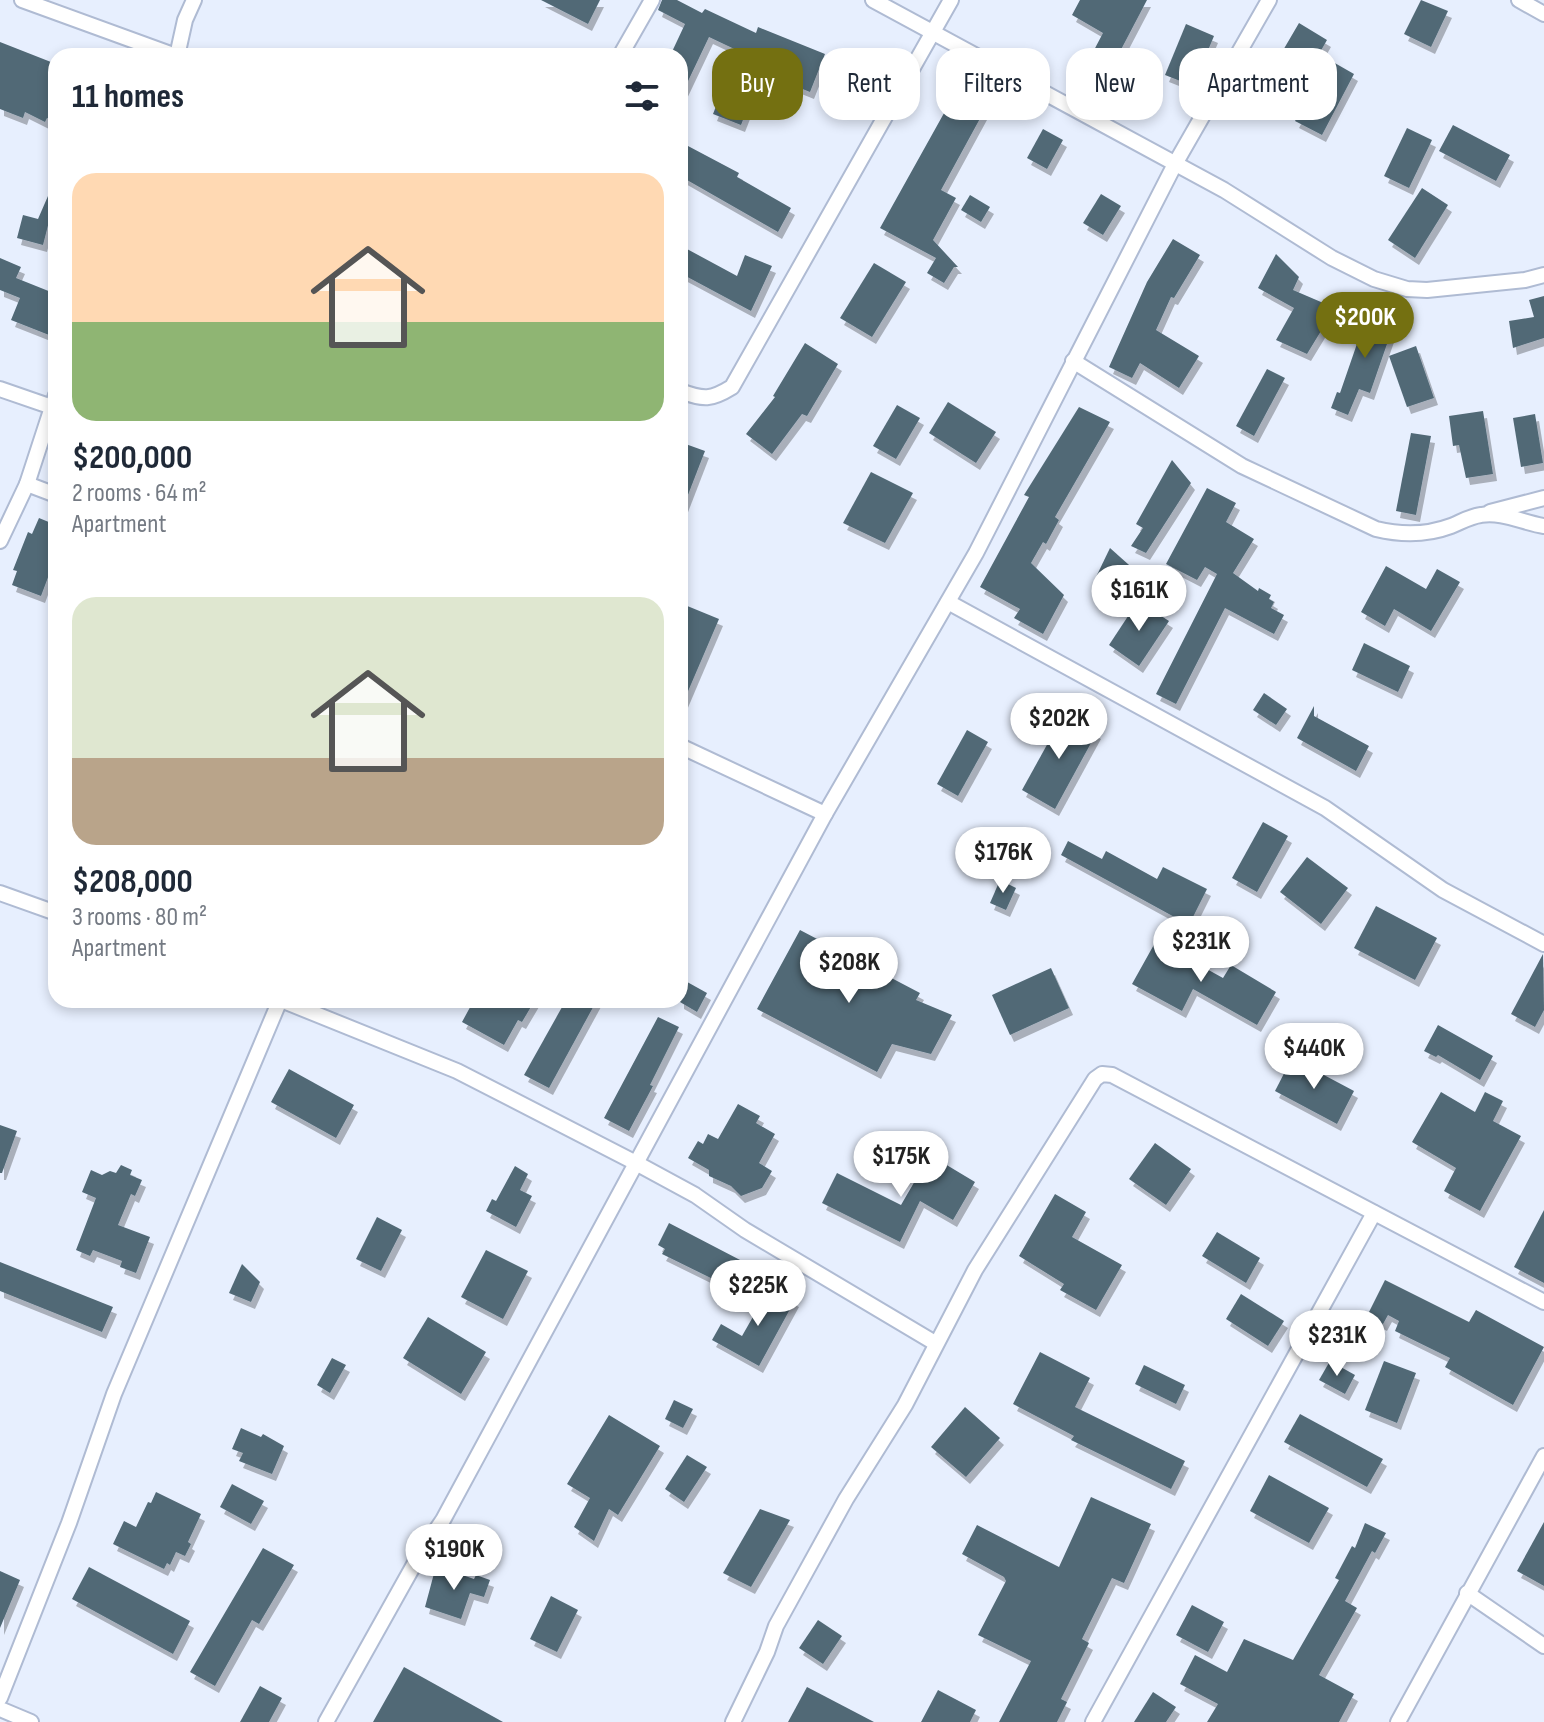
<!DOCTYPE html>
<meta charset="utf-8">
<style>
body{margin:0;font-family:"Sofia Sans Condensed",sans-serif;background:#f6f6f7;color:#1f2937;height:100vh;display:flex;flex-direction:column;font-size:30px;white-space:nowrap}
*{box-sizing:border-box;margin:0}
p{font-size:26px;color:#747a83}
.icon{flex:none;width:44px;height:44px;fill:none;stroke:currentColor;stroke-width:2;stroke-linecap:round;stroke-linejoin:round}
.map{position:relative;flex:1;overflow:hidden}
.sheet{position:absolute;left:48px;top:48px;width:640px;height:960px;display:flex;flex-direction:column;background:#fff;border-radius:24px;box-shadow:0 4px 12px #0003}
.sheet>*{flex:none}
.top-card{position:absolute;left:712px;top:48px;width:712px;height:72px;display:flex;gap:16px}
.price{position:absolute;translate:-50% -68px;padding:0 18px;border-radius:28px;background:#fff;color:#222;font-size:26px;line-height:52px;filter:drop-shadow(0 2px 4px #0008)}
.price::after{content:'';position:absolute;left:50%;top:48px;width:24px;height:18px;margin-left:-12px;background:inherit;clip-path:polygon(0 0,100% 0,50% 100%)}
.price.current{background:#747011;color:#fff}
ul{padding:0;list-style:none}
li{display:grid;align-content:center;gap:16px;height:424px;padding:0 24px}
li span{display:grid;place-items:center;height:248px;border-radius:24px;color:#555}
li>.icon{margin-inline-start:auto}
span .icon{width:144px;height:144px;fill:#fffc;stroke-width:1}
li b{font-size:34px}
h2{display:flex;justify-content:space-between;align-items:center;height:96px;padding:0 24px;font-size:34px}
.pill{padding:0 28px;border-radius:24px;background:#fff;box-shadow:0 4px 12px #0003;font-size:28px;line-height:72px}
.pill.current{background:#747011;color:#fff}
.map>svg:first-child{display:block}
</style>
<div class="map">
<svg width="1544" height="1722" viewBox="0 0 1544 1722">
<defs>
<filter id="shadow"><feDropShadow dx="4" dy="7" stdDeviation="0" flood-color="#0004"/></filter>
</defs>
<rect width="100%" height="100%" fill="#e7effe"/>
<!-- building -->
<g fill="#516976" filter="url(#shadow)">
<path d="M541,0H600L588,24Z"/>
<path d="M662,0H677L702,13L705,9L756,33L758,27L825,54L810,92L743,65L747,55L709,37L680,98V56H670L685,24L658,10Z"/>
<path d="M1080,0H1147L1114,63L1093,52L1103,33L1072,15Z"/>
<path d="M1421,0L1448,11L1431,47L1404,34Z"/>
<path d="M1299,23L1327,40L1319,54L1354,74L1322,135L1295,121L1307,99L1268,76Z"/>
<path d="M1186,24L1214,36L1193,86L1165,75Z"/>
<path d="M0,42L56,64V122L47,118L45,122L25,112L23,118L0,109Z"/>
<path d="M722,91L750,102L741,125L713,114Z"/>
<path d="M953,97L983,113L941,190L956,198L933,240L958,267H954L944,283L927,273L936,258L880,228Z"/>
<path d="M1453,125L1510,155L1496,181L1439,151Z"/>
<path d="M1407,128L1432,140L1409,188L1384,176Z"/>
<path d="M1043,129L1063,140L1047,169L1027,158Z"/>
<path d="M688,146L739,173L737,177L791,208L778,232L680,176V162Z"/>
<path d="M1422,188L1448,205L1415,258L1388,240Z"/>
<path d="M1101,194L1121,206L1103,235L1083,223Z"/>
<path d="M970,195L990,207L981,222L961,210Z"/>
<path d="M48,196L55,198L43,245L17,238L23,215L38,219Z"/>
<path d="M1173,239L1200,255L1174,298L1171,297L1156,330L1199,356L1179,388L1140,363L1132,378L1109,367L1147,282Z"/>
<path d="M687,249L737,276L745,255L772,266L751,311L680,273V262Z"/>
<path d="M1276,254L1299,277L1293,290L1335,308L1307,354L1276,340L1294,308L1258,288Z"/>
<path d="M0,258L21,267L16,278L56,294V317L49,335L11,320L20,298L0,290Z"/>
<path d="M874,263L906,282L872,337L840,318Z"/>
<path d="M1544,296V338L1513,348L1509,321L1534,317L1529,300Z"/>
<path d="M1369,309L1396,318L1370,393L1359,389L1348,415L1331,408L1337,392L1340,393Z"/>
<path d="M805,343L838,364L807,416L802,414L772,454L746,434L775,397L773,396Z"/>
<path d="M1416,346L1434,398L1407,407L1389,356Z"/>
<path d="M1267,369L1285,378L1254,436L1236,426Z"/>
<path d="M948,402L996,432L976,463L929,433Z"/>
<path d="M897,405L920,418L896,459L873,446Z"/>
<path d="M1079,407L1110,422L1055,517L1059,520L1046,544L1043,542L1031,563L1064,595L1043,634L1014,618L1020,609L980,587L1029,497L1024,495Z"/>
<path d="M1483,411L1493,474L1466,478L1459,445L1453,446L1449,416Z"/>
<path d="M1535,414L1543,463L1521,467L1513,418Z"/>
<path d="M1411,433L1431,436L1416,515L1396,511Z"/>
<path d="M680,442L705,451L681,513H680Z"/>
<path d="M1172,460L1191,483L1146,553L1131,546L1143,528L1136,524Z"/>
<path d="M871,472L913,493L885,543L843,523Z"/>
<path d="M1207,488L1236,503L1226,522L1254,539L1233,573L1258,591L1259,588L1271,595L1269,599L1274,602L1271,608L1284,615L1274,634L1225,608L1176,704L1156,694L1217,574L1205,567L1197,580L1166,564Z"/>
<path d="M39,518L56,525V565L53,564L41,596L12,585L17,571L13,570L28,532L32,534Z"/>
<path d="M1110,548L1138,573L1124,600L1096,577Z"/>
<path d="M1386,566L1426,589L1437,569L1460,582L1431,631L1394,609L1385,626L1361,612Z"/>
<path d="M1138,601L1169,621L1139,666L1109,645Z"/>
<path d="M680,603L719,619L680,710Z"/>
<path d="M1364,643L1410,666L1398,692L1352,670Z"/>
<path d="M1264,693L1287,709L1276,725L1253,710Z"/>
<path d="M1314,706V716L1369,746L1356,771L1297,738Z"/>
<path d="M1064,714L1097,732L1055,809L1022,790Z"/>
<path d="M967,730L988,742L958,796L937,784Z"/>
<path d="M1263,822L1288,836L1257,892L1232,878Z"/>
<path d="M1068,841L1102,859L1106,851L1157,879L1163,867L1207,889L1189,925L1061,855Z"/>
<path d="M1307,857L1348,888L1321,924L1280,892Z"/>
<path d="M1000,880L1016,888L1006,910L990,903Z"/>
<path d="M1376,906L1437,938L1415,980L1354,948Z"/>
<path d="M800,930L920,993L916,1000L952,1015L931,1054L892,1044L877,1072L757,1009Z"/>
<path d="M1156,941L1223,978L1231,965L1276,992L1257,1025L1193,989L1182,1011L1132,984Z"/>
<path d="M1543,954L1544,1010L1535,1027L1511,1014Z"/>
<path d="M1051,968L1069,1008L1010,1035L992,995Z"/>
<path d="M680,978L707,993L697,1012L680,1002Z"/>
<path d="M474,1000H535L522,1022L518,1020L504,1045L462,1022Z"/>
<path d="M566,1000H597L549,1088L524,1075Z"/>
<path d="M658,1017L679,1027L650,1085L653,1086L629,1131L604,1118Z"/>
<path d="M1438,1025L1493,1056L1480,1080L1438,1055L1436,1057L1424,1051Z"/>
<path d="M1292,1058L1354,1091L1337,1124L1275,1091Z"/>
<path d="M289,1069L354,1105L336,1138L271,1102Z"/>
<path d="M1441,1092L1475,1112L1485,1092L1503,1101L1493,1121L1521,1136L1480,1211L1444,1191L1456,1168L1412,1142Z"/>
<path d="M738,1104L760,1116L756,1123L775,1134L759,1163L772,1171L762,1188L741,1196L731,1186L709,1176V1170L688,1158L698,1141L703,1144L708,1134L718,1139Z"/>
<path d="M0,1125L17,1131L2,1173H0Z"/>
<path d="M1155,1143L1191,1169L1166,1205L1129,1179Z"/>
<path d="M930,1155L975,1182L953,1220L920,1201L900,1242L822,1203L837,1173L901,1205Z"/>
<path d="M121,1165L132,1170L130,1175L142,1180L135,1196L131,1194L118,1225L150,1237L136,1273L120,1267L122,1261L93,1250L90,1256L76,1250L96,1198L82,1192L91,1170L102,1175L110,1171L116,1173Z"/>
<path d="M515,1166L528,1174L520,1190L532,1196L516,1227L486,1211L492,1199L496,1201Z"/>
<path d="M1055,1194L1086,1212L1072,1237L1122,1265L1096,1310L1060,1290L1064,1284L1019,1256Z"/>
<path d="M1544,1210V1283L1514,1267Z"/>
<path d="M377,1217L402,1230L381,1271L356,1259Z"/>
<path d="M669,1223L742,1261L730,1283L724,1279L721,1283L662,1254L665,1249L658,1245Z"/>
<path d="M1217,1232L1260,1258L1246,1283L1202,1256Z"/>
<path d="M486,1250L528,1271L503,1319L461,1297Z"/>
<path d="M0,1262L113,1307L102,1332L0,1291Z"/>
<path d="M242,1264L260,1282L251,1302L229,1293Z"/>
<path d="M1385,1280L1469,1322L1476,1310L1544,1347L1513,1405L1445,1367L1450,1358L1395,1331L1399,1321L1388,1315L1383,1324L1367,1316Z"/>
<path d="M770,1287L795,1300L759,1366L712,1340L721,1324L742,1336Z"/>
<path d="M1241,1294L1284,1321L1268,1346L1226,1319Z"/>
<path d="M428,1317L486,1352L461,1394L403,1358Z"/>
<path d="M1040,1352L1090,1378L1075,1407L1185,1461L1171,1489L1071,1440L1074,1436L1013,1404Z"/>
<path d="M332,1358L346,1365L330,1393L317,1385Z"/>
<path d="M1330,1361L1355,1375L1345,1394L1319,1380Z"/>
<path d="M1384,1361L1416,1373L1397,1423L1365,1410Z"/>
<path d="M1144,1365L1185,1385L1176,1404L1135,1384Z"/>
<path d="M674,1400L693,1409L683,1428L665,1419Z"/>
<path d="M965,1407L1000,1438L966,1477L931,1447Z"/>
<path d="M1300,1414L1383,1459L1367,1487L1284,1442Z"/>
<path d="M609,1415L660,1446L618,1515L609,1509L594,1541L574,1527L590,1498L567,1484Z"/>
<path d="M241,1428L261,1437L263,1434L284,1446L272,1474L239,1461L243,1453L232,1449Z"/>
<path d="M687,1455L707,1467L684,1502L665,1489Z"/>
<path d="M1269,1475L1329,1508L1309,1543L1250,1511Z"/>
<path d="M232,1484L264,1501L251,1524L220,1507Z"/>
<path d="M156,1492L201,1514L188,1542L191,1544L185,1556L176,1552L170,1565L167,1563L164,1569L113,1544L124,1521L136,1527L148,1502L151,1503Z"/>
<path d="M1091,1497L1151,1524L1124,1583L1112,1578L1082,1639L1089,1643L1061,1699L1067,1702L1057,1722H999L1031,1661L978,1635L1006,1581L1004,1577L962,1554L977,1525L1059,1567Z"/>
<path d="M760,1509L790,1520L751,1587L723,1573Z"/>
<path d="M1544,1522V1586L1517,1571Z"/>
<path d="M1365,1523L1386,1533L1375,1553L1372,1551L1345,1601L1357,1608L1319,1675L1354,1694L1339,1722H1207L1218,1704L1180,1684L1195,1655L1227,1672L1244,1639L1293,1660L1339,1580L1335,1578L1352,1546L1355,1548Z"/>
<path d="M263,1548L294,1565L259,1624L252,1620L215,1686L190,1672Z"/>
<path d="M436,1566L474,1579L476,1575L490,1580L484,1597L470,1593L461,1619L425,1607Z"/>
<path d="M89,1567L190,1621L173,1654L72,1599Z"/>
<path d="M0,1571L20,1580L0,1628Z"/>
<path d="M551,1596L578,1610L557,1652L530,1639Z"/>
<path d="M1192,1605L1224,1622L1208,1652L1176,1635Z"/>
<path d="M818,1620L842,1636L823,1664L799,1648Z"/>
<path d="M404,1667L503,1722H373Z"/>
<path d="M260,1686L282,1698L269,1722H240Z"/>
<path d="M807,1687L874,1722H788Z"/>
<path d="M938,1690L976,1710L970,1722H921Z"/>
<path d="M1153,1692L1176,1707L1166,1722H1134Z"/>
</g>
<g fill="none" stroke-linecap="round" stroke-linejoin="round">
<defs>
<g id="minor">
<path d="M22,0L176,56"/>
<path d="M873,0L1224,190L1332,258L1374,279L1407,289L1427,290L1525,280L1544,275"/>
<path d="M1519,0L1544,14"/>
<path d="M177,56L185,20L194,0"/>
<path d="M620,56L652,0"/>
<path d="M1073,361L1242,466L1376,529C1401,535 1427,535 1451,526C1461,522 1471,516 1481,515C1501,511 1524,523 1544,526"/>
<path d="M0,389L52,407"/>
<path d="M680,391C704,400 711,400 732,387L951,0"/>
<path d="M27,484L56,495"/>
<path d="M1490,512L1544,498"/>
<path d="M0,541L27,484L56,395"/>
<path d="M948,602L1325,808L1443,890L1544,944"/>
<path d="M680,746L825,814L976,553L1175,164L1269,0"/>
<path d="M0,893L56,913"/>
<path d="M281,1000L457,1071L636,1163L695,1195L745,1230L935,1343"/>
<path d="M1467,1593L1544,1646"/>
<path d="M0,1698L69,1523L114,1394L280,1000"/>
<path d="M0,1709L31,1722"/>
<path d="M326,1722L420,1554L443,1520L825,814"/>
<path d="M733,1722L767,1652L776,1626L846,1499L905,1405L975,1270L1095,1079L1102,1074L1112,1075L1544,1302"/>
<path d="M1093,1722L1374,1213"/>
<path d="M1398,1722L1544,1456"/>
</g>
</defs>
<!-- minor casing -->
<use href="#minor" stroke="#afbbd3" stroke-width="18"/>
<!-- minor -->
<use href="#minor" stroke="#fff" stroke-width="14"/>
</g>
</svg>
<b class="price current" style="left:1365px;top:360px">$200K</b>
<b class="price" style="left:1139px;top:633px">$161K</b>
<b class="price" style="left:1059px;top:761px">$202K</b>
<b class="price" style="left:1003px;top:895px">$176K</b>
<b class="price" style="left:1201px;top:984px">$231K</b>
<b class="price" style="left:849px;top:1005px">$208K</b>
<b class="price" style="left:1314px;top:1091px">$440K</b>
<b class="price" style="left:901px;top:1199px">$175K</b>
<b class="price" style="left:758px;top:1328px">$225K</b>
<b class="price" style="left:1337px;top:1378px">$231K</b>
<b class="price" style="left:454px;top:1592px">$190K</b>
<div class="top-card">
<a class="pill current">Buy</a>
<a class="pill">Rent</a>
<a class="pill">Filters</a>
<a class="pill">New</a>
<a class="pill">Apartment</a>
</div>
<section class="sheet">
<h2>11 homes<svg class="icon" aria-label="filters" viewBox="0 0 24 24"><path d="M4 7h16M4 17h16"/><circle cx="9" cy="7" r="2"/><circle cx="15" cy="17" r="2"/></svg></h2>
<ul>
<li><span style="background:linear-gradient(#ffd9b3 60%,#8fb573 0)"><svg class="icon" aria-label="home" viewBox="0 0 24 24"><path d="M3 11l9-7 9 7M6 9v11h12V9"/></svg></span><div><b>$200,000</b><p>2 rooms · 64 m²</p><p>Apartment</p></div></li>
<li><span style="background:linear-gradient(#dfe7d0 65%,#b9a48a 0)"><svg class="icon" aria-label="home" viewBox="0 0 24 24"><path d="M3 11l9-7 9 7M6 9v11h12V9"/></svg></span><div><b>$208,000</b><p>3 rooms · 80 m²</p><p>Apartment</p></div></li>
</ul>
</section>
</div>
